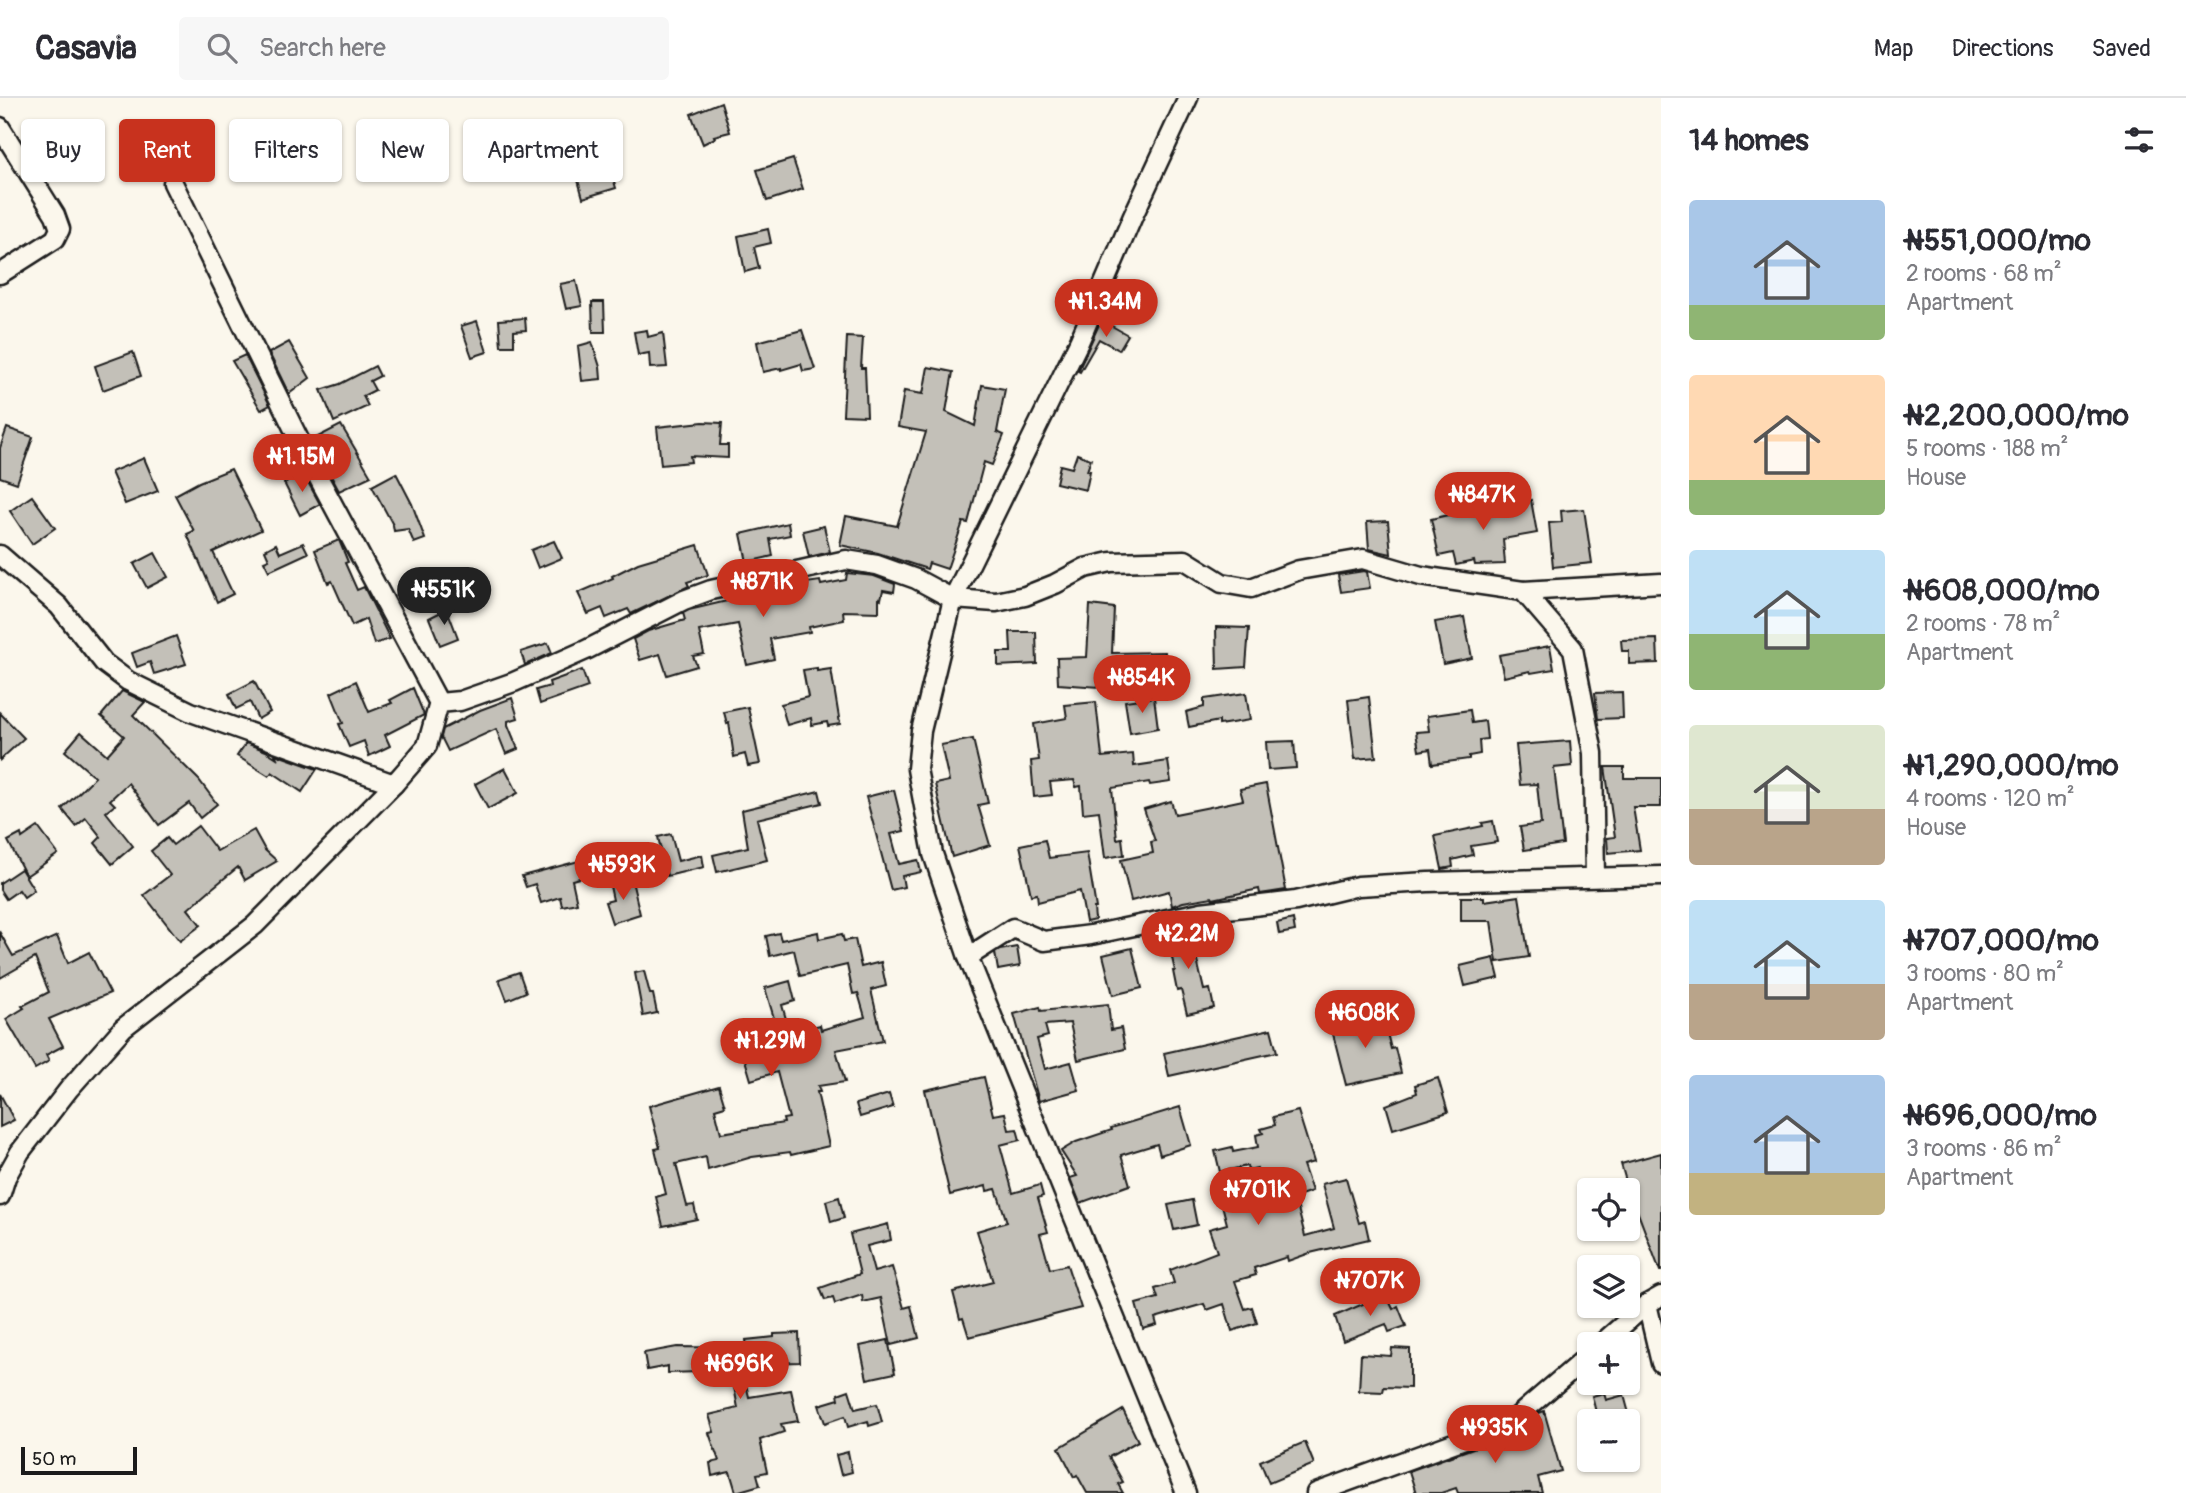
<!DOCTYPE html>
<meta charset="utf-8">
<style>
body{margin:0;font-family:Pangolin,sans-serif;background:#f7f7f7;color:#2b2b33;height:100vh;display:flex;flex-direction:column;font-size:26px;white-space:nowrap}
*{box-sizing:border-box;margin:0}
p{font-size:23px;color:#7c7c81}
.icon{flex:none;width:38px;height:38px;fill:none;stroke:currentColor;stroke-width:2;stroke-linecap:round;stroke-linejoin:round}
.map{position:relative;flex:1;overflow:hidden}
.side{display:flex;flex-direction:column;background:#fff;width:525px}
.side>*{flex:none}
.hud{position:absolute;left:21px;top:21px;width:665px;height:63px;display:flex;gap:14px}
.controls{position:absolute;left:1577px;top:1080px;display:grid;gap:14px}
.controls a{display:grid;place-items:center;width:63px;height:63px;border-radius:7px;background:#fff;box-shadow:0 2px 5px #0004;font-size:35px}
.scale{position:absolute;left:21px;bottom:18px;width:116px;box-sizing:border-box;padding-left:7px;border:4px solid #1c1c1c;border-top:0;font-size:19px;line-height:24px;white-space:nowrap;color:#1c1c1c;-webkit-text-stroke:5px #fbf7ec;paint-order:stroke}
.price{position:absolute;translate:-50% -60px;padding:0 16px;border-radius:24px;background:#c8321e;color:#fff;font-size:23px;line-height:46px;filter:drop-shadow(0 2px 4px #0008)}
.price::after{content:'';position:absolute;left:50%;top:42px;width:21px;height:16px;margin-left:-10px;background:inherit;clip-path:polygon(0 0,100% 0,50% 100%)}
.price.active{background:#222;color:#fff}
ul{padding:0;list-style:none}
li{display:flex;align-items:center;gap:21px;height:175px;padding:0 28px}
li span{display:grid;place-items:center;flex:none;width:196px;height:140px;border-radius:7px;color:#555}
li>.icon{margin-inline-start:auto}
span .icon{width:84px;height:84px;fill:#fffc;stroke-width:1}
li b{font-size:30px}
h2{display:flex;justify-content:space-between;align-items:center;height:84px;padding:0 28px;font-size:30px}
.chip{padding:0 24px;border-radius:7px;background:#fff;box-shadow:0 2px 5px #0004;font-size:24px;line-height:63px}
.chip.active{background:#c8321e;color:#fff}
header{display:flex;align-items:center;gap:42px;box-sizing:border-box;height:98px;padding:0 35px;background:#fff;border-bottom:2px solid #e1e1e2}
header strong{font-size:33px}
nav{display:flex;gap:38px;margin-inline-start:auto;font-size:24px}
.search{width:490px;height:63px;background:#f7f7f7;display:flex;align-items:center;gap:18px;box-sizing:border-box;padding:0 24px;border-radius:7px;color:#7c7c81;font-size:26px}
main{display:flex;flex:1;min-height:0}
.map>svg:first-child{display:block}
</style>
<header>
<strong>Casavia</strong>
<div class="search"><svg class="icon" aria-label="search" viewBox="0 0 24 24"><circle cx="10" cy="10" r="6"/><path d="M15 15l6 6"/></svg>Search here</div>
<nav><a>Map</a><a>Directions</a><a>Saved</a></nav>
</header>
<main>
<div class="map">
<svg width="1661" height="1395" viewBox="0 0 1661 1395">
<rect width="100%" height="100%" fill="#fbf7ec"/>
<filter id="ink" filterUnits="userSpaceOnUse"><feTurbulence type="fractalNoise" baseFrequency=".0143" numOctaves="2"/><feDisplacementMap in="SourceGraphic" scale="14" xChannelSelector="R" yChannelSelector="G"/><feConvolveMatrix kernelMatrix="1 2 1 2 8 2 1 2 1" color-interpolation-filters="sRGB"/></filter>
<g filter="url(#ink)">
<!-- building -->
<g fill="#c3c0b8" stroke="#1c1c1c" stroke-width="2">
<path d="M721,4L730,34L714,38L715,40L703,46L691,16Z"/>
<path d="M793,61L803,91L767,103L757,72Z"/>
<path d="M609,66L616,90L583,100L576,75Z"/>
<path d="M768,131L771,145L754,149L759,170L745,174L738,138Z"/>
<path d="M576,183L582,208L566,211L560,186Z"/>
<path d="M592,204H604L605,234H593Z"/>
<path d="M525,220L526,232L514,233V248H501L499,222Z"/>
<path d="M1101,222L1128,237L1119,252L1099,241L1080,274L1078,273Z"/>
<path d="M477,223L487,254L472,259L461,228Z"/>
<path d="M647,232L648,239L663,235L667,269L650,270L649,255L638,257L634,234Z"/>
<path d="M802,232L815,271L803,273L801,266L781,272V270L763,274L757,244Z"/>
<path d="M847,239L863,240L861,270H865L867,318L843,317Z"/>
<path d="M289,244L310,280L289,296L269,255Z"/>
<path d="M592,244L600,269L601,281L582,283L578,248Z"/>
<path d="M133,254L141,278L103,292L95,268Z"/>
<path d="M245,257L270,307L261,312L232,263Z"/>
<path d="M375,268L380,278L370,283L375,292L363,298L368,308L334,324L321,292L340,286Z"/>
<path d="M928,269L953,274L946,314L975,328L982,287L1005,291L997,334L1004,337L992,367L984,364L968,425L963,424L947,471L929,465L927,471L878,455L840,447L846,418L897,428L926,334L898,329L904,293L923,296Z"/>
<path d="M703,324L722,325L720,347H728V360L690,358L691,364L661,367L657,329Z"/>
<path d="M341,327L371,378L339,393L312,342Z"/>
<path d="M7,330L33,339L17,385L0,379V350Z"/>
<path d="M1077,356L1091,361L1087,373H1090L1086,392L1056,385L1060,367L1072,370Z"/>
<path d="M144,360L158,393L125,406L111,374Z"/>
<path d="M231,371L261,432L213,454L233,496L217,504L187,436L194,433L175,397L199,384Z"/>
<path d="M303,375L320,406L300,417L284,385Z"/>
<path d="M396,375L412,406L425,441L414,445L408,431L394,433L393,427L372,388Z"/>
<path d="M32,398L55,430L32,446L10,413Z"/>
<path d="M1531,402L1537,435L1503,441L1505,466L1475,467L1474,463L1456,467L1453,455L1439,458L1431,421L1478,410Z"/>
<path d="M1584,411L1592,465L1553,469L1549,425L1562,424L1561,413Z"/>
<path d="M1388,423L1391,456L1369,451L1367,424Z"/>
<path d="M788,425L790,437L770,441L773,458L747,464L741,436Z"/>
<path d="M824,428L830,454L809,459L803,433Z"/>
<path d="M339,442L348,464L345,465L357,492L364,489L390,541L374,546L366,521L352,528L332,483L328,485L315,452Z"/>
<path d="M554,443L562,460L538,470L531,452Z"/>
<path d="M303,445L308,455L269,473L264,463L269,461L265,452L276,446L280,455Z"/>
<path d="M698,447L708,477L687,484L689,488L631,516L628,511L606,520L602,510L588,516L578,495L613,480L612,478L638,465Z"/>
<path d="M155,455L168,479L147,490L134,466Z"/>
<path d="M1364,473L1367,474L1370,490L1341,494L1338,477Z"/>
<path d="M847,475L874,478L895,486L894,494L883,492L881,501L879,500V514L843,513L844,522L809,529L810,534L770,541L774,561L747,567L738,526L699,533L704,556L693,558L697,568L667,577L660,556L640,562L633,541L648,533L685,522L683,515L689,512L752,497L806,488V485L820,483L821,487L846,482Z"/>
<path d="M460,477L470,501L458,507L447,483Z"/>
<path d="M1090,507L1114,510L1112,555L1165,554L1167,587L1150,589L1149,577L1113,578L1114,590L1058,586L1057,560L1087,559Z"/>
<path d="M447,511L458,540L440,547L429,520Z"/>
<path d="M1464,519L1472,560L1443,566L1435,524Z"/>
<path d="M1216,529L1249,530L1246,569L1217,571Z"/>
<path d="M1010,534H1036L1037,566L998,568V554H1011Z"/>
<path d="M176,538L186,566L154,576L150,564L137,569L132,555Z"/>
<path d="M1657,541L1658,565L1629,566V553H1622L1621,542Z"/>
<path d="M548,545L552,555L525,567L521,554Z"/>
<path d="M1550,548L1554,571L1531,575L1530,573L1504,579L1499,557Z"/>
<path d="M817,570V573L831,571L840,626L828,628L827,624L812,627L811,620L787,627L781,606L808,599L803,572Z"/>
<path d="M582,572L588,589L540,606L536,592L550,588L549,584Z"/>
<path d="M254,583L270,614L258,621L250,604L236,611L229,596Z"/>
<path d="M356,583L369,614L392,605L390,602L413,590L424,617L385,637L390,648L369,658L364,643L349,649L339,626L343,625L331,595Z"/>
<path d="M122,593L145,604L133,617L199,682L217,706L200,720L189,705L159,727L128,685L110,702L115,707L106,714L133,748L112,766L95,745L101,739L86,720L76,728L62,711L95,679L65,653L81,634L107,657L124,638L101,618Z"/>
<path d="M1622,594L1623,620L1598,621L1595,595Z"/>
<path d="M1246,595L1250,622L1219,627V623L1189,629L1186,614L1204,609V601Z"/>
<path d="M1154,599L1158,630L1130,635L1125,603Z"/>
<path d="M1369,599L1376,659L1355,661L1348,602Z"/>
<path d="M512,600L518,620L508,623V627L518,651L506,656L496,631L448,653L441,639L443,631L480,612Z"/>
<path d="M1096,604L1102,659L1133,656L1134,668L1168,663L1171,684L1150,687L1149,684L1112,690L1117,741L1122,740L1124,757L1105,760L1099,713L1083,715L1081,688L1076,689L1074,682L1050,684L1052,697L1034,699L1031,663L1039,662L1034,626L1067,620L1065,607Z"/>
<path d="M748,609L760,666L748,668L745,656L734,659L729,625L727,626L724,614Z"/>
<path d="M1470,612L1472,625L1485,623L1487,641L1479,642L1480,656L1469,658V661L1432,666L1430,651L1419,653L1416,634L1429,633L1427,618Z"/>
<path d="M0,615L24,640L0,662Z"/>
<path d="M973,641L988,705L978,707L990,747L952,759L935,686L949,683L941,647Z"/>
<path d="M1294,643L1296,670L1268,672L1266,644Z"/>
<path d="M1570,643L1572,668L1554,670L1563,746L1524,752L1520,729L1541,726L1537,686L1520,687L1516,647Z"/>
<path d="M246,645L266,653L277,660L275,656L317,671L302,694L272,674L269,678L237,658Z"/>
<path d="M1605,669H1624V680H1661V709H1633L1640,752L1608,755L1607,740L1615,739Z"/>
<path d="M505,670L518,695L488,711L475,686Z"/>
<path d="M1266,686L1286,792L1260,796L1259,791L1213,801L1212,799L1183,804L1172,808L1169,793L1131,803L1121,762L1153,755L1151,744L1155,743L1144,711L1171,703L1175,716L1210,709L1243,702L1240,691Z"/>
<path d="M894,692L904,733L891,736L899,766L918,762L921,774L902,778L904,789L891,792L866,699Z"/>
<path d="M819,693L822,705L757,721L767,762L717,774L713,757L748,749L742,712Z"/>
<path d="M1493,723L1497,744L1471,748L1473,757L1452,762L1453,769L1442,771L1435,738L1483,728L1482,725Z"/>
<path d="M198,728L217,753L254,732L265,752L277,763L245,782L238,769L210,792L188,811L201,827L180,843L144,797L170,777L151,753L167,740L173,747Z"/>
<path d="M38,729L58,756L26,778L8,743L21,736L22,740Z"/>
<path d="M671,736L678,763L702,757L704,769L667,778L658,739Z"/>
<path d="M1045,742L1049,760L1087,755L1096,810H1094L1095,822L1086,824L1080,793L1038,804L1037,796L1031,797L1020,747Z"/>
<path d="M579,763L583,779L572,782L577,805L562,808L560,799L541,805L535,786L526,789L522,778Z"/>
<path d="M21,771L34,792L24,799L19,792L6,801L0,792V785Z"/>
<path d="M632,783L640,816L612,825L605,804L613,802L610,788Z"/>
<path d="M1519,798L1529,859L1497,864L1491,823H1461V799H1484V803Z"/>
<path d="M1293,821L1295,833L1279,836L1277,825Z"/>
<path d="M1189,828L1204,892L1210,891L1214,910L1187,916L1181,892L1177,893L1173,873H1175L1166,833Z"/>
<path d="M818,834L819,841L842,836L844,843L855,841L861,869L881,864L886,888L871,892L883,943L836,952L845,984L818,988L820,994H817L829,1048L791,1057L790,1054L752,1059L708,1072L706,1059L676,1066L687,1108L694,1107L697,1121L663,1128L656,1099L666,1096L655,1051L660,1050L649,1008L719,988L725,1008L715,1011L721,1035L784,1025L783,1021L789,1020L777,974L751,982L743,955L777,945L776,938L779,937L765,890L790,883L795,903L782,907L790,935L820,927L821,932L865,919L858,895L853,896L847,867L800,878L794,852L770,858L766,838L779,835L781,842Z"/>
<path d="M0,835L13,858L57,838L68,865L89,854L110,895L49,921L63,948L46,957L49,963L35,971L6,921L24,910L22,908L49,894L35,860L0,880Z"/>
<path d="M1017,849L1020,868L998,872L995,855L1000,852Z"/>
<path d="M1132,850L1142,890L1113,897L1103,857Z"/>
<path d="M1494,860L1499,880L1465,888L1460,868Z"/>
<path d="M644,873L650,896H653L657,915L643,918L635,875Z"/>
<path d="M519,874L526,894L507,902L499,881Z"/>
<path d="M1108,906L1111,932L1121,930L1125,951L1078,962L1070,925L1045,927L1048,938L1037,941L1045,971L1071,964L1079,992L1039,1003L1014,916L1040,909L1041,913Z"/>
<path d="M1382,915L1391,951L1395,950L1401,975L1346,987L1331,928Z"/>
<path d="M1271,931L1277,954L1169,978L1164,955Z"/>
<path d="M984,979L993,1017L1005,1015L1009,1032L1017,1031L1020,1042L1000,1047L1013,1095L1040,1087L1043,1098L1038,1100L1048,1134L1040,1136L1050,1171L1067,1167L1081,1210L969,1239L963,1220L960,1221L953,1194L993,1184L977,1133L1007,1124L996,1091L987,1093L986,1088L950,1097L925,992Z"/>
<path d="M1438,980L1448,1014L1393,1031L1386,1007L1417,995L1415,987Z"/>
<path d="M0,996L14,1022L0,1029Z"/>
<path d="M889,996L893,1009L860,1019L856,1006Z"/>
<path d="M1180,1009L1191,1047L1160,1057L1157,1046L1121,1057L1130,1087L1080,1105L1070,1080L1077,1078L1061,1053L1076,1044L1112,1032L1111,1030Z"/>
<path d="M1298,1013L1314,1064L1303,1067L1312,1093L1295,1099L1305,1138L1334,1130L1322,1086L1346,1080L1359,1125L1365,1123L1369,1141L1310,1155L1288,1163L1287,1159L1254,1170L1256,1177L1235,1183L1245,1211L1252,1209L1257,1225L1232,1233L1224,1206L1207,1212L1204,1206L1155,1220L1157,1227L1143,1231L1136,1206L1158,1200L1155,1191L1174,1185L1170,1172L1217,1154L1209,1131L1227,1126L1221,1103L1262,1092L1257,1070L1248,1072L1247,1068L1220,1074L1215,1053L1232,1049L1233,1054L1258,1049L1256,1037L1263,1035L1261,1031L1275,1027L1273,1019Z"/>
<path d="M1661,1055V1173H1660L1636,1110L1634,1111L1621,1066Z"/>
<path d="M839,1099L844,1120L831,1124L826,1103Z"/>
<path d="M1192,1102L1197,1127L1174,1132L1168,1107Z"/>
<path d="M888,1126L891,1142L867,1148L874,1174L892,1169L904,1210L911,1208L919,1240L891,1247L881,1200L863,1204L862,1197L835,1206L833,1200L825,1202L820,1190L860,1176L850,1136Z"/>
<path d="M1386,1196L1393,1211L1398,1208L1406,1228L1389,1234L1386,1226L1343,1243L1335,1218Z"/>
<path d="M799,1235L800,1264L765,1265L766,1271L743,1273L749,1299L791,1292L798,1323L781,1326L784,1334L760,1342L767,1374L757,1376L760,1387L736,1394L730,1374L712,1378L710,1365L719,1363L709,1335L714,1334L709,1317L738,1310L731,1273L668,1275V1268L647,1272L644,1255L677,1249L747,1250L746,1242L774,1239V1236Z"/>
<path d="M888,1242L895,1275L867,1281L860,1248Z"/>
<path d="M1392,1250L1410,1251V1290L1384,1289L1383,1294L1359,1293L1361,1256L1391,1258Z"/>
<path d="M849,1292L855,1311L877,1306L882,1324L869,1328L868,1323L848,1329L845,1318L825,1325L819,1307L839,1301L838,1296Z"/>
<path d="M1604,1295L1606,1302L1624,1297L1631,1323H1598L1592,1298Z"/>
<path d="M1123,1312L1138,1343L1109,1359L1123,1384L1118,1386L1123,1395H1087L1077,1377L1074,1379L1059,1350Z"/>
<path d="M1544,1313L1561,1373L1538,1379L1542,1395H1458L1456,1390L1441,1395H1416L1409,1373L1515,1335L1539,1315Z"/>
<path d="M1305,1344L1314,1366L1269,1385L1260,1363Z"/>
<path d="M848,1354L852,1374L841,1377L836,1357Z"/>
</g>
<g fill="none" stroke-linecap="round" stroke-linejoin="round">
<defs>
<g id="street">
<path d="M0,29L55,117L60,131L55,141L0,176"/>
<path d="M173,85L309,362L439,605"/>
<path d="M0,457L59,508L104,565L128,583L191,614L394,686L427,648L439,605L460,603L514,584L586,552L684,502L711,492L846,462L877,467L916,481L953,501L1079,244L1133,118L1188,0"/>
<path d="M1523,493L1661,485"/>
<path d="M968,859L1013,830L1044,843L1091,837L1201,814L1296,803L1358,788L1428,784L1661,778"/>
<path d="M0,1098L6,1079L20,1054L69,991L123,930L255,827L394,686"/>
<path d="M1647,1206L1661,1265"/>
<path d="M1601,1246L1647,1206L1661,1198"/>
<path d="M1186,1395L968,859L933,756L917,671L921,633L953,501L996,504L1025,498L1055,486L1085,470L1111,464L1185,462L1222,485L1251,490L1299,472L1363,461L1421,478L1523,493L1573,551L1593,655L1595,779"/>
<path d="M1316,1395L1511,1324L1589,1257"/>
</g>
</defs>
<!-- street casing -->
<use href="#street" stroke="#1c1c1c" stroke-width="23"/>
<!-- street -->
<use href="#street" stroke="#fbf7ec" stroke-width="18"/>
</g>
</g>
</svg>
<div class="controls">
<a><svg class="icon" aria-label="locate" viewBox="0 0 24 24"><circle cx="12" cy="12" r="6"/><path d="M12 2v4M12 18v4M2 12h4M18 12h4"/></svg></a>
<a><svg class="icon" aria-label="layers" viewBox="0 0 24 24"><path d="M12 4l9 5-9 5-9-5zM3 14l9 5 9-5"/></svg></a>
<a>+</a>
<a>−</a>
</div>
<div class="scale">50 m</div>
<b class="price" style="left:1106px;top:241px">₦1.34M</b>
<b class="price" style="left:302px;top:396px">₦1.15M</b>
<b class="price" style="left:1483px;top:434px">₦847K</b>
<b class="price" style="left:763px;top:521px">₦871K</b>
<b class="price active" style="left:444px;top:529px">₦551K</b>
<b class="price" style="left:1142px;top:617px">₦854K</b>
<b class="price" style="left:623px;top:804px">₦593K</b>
<b class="price" style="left:1188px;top:873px">₦2.2M</b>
<b class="price" style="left:1365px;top:952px">₦608K</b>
<b class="price" style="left:771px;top:980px">₦1.29M</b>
<b class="price" style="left:1258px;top:1129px">₦701K</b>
<b class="price" style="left:1370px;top:1220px">₦707K</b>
<b class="price" style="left:740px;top:1303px">₦696K</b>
<b class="price" style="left:1495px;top:1367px">₦935K</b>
<div class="hud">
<a class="chip">Buy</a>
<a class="chip active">Rent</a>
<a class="chip">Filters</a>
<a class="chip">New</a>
<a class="chip">Apartment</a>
</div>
</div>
<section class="side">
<h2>14 homes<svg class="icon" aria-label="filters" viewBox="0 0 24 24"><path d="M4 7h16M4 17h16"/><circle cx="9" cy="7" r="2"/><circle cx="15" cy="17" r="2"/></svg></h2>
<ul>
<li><span style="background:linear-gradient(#a9c7e8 75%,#8fb573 0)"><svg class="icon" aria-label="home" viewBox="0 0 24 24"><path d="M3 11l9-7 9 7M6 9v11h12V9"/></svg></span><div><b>₦551,000/mo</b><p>2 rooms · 68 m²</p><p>Apartment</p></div></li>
<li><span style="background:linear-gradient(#ffd9b3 75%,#8fb573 0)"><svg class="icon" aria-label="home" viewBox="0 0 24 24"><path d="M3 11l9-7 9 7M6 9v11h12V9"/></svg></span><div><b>₦2,200,000/mo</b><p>5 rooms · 188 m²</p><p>House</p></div></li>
<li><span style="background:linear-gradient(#bfe0f5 60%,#8fb573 0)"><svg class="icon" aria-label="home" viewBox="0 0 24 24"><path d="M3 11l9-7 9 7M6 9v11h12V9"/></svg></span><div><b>₦608,000/mo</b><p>2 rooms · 78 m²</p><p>Apartment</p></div></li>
<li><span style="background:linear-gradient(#dfe7d0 60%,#b9a48a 0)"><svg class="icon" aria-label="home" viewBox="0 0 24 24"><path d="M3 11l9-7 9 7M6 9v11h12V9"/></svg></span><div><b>₦1,290,000/mo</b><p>4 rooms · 120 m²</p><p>House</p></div></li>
<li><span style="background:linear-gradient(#bfe0f5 60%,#b9a48a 0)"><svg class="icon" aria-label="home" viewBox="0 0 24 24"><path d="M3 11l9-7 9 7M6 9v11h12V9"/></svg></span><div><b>₦707,000/mo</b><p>3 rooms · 80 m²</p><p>Apartment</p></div></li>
<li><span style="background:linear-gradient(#a9c7e8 70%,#c2b280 0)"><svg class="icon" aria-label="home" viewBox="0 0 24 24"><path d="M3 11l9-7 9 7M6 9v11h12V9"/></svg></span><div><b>₦696,000/mo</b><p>3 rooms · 86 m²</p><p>Apartment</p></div></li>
</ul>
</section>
</main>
